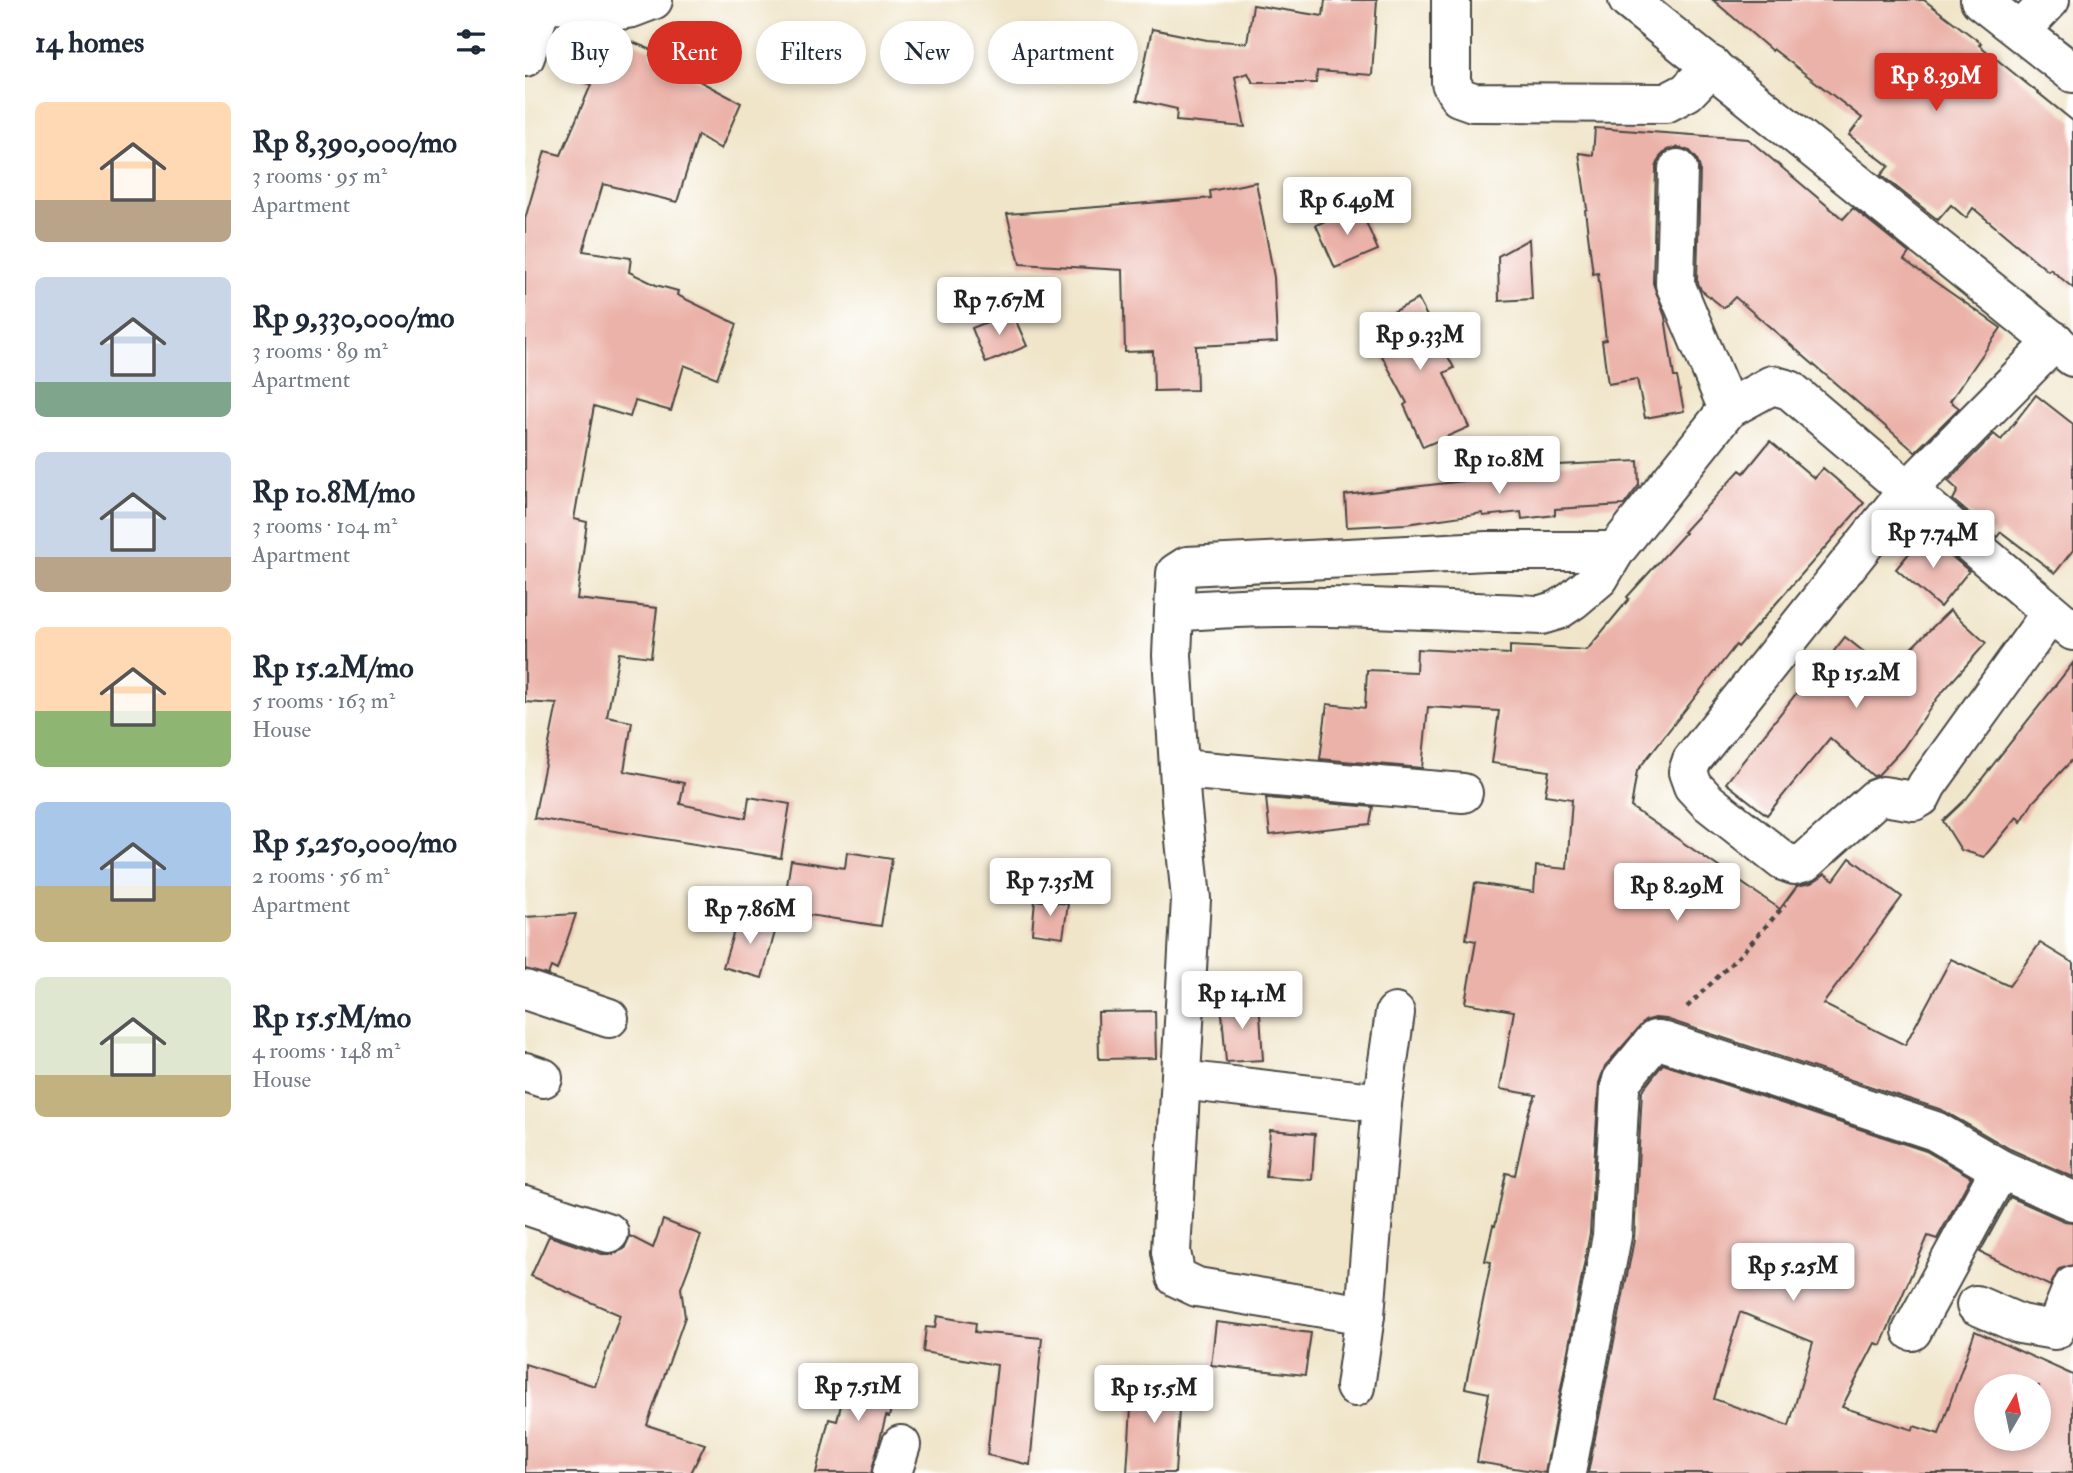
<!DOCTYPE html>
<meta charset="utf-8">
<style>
body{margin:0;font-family:"IM FELL Double Pica",serif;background:#f2f2f3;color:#1f2937;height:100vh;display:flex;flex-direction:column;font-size:26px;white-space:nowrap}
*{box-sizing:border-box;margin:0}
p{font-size:23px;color:#747a83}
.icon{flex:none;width:38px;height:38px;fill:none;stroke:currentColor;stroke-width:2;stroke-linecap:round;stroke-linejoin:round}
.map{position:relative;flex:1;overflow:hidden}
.panel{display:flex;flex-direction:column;background:#fff;width:525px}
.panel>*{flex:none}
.hud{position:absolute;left:21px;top:21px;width:665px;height:63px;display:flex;gap:14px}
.needle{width:46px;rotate:9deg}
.controls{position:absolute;left:1449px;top:1374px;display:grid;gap:14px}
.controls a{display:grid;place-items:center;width:77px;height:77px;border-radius:50%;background:#fff;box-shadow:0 4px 10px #0003;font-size:35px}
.price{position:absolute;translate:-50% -60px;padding:0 16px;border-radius:7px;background:#fff;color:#222;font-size:23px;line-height:46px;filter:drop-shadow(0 2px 4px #0008)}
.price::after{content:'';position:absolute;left:50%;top:42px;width:21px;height:16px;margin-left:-10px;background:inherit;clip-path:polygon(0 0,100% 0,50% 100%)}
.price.current{background:#d93025;color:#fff}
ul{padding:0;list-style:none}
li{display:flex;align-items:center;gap:21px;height:175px;padding:0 35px}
li span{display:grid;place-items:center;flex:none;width:196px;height:140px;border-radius:10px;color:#555}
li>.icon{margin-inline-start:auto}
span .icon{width:84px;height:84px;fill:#fffc;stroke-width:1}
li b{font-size:30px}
h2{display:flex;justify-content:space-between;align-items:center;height:84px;padding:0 35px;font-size:30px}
.tag{padding:0 24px;border-radius:32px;background:#fff;box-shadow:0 4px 10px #0003;font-size:24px;line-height:63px}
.tag.current{background:#d93025;color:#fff}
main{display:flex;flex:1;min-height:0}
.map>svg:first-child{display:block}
</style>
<main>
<section class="panel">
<h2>14 homes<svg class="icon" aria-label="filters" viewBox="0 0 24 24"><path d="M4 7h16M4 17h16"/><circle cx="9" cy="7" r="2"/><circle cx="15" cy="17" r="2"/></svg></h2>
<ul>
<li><span style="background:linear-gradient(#ffd9b3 70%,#b9a48a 0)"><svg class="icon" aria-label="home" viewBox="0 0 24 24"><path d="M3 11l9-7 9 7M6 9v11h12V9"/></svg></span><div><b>Rp 8,390,000/mo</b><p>3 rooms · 95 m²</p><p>Apartment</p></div></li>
<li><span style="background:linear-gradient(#c9d6e8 75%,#7fa58c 0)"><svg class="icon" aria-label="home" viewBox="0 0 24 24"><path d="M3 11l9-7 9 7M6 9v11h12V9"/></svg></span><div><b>Rp 9,330,000/mo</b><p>3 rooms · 89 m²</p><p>Apartment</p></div></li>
<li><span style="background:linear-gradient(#c9d6e8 75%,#b9a48a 0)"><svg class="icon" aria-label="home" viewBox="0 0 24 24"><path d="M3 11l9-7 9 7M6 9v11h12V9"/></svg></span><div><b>Rp 10.8M/mo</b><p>3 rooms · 104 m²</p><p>Apartment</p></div></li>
<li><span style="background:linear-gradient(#ffd9b3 60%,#8fb573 0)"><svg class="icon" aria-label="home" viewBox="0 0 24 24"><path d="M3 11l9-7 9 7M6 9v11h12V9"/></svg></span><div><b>Rp 15.2M/mo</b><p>5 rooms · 163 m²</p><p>House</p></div></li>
<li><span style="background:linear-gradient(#a9c7e8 60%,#c2b280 0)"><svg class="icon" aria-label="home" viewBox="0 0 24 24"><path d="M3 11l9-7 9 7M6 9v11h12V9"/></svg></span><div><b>Rp 5,250,000/mo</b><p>2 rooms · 56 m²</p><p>Apartment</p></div></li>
<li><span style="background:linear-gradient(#dfe7d0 70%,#c2b280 0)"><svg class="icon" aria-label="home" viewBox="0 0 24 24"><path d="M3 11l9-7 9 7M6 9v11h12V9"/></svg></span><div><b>Rp 15.5M/mo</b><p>4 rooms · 148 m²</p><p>House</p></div></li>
</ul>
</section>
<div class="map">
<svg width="1548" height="1473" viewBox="0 0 1548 1473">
<rect width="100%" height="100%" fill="#fff"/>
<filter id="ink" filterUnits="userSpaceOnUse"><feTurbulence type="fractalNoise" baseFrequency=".0143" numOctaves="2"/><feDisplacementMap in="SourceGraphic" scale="14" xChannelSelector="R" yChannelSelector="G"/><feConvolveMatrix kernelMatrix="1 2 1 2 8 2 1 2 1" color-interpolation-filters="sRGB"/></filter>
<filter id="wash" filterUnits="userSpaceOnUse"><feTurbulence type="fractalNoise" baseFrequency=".00686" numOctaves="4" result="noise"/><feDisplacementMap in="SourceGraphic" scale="28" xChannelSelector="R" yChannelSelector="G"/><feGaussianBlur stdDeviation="1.57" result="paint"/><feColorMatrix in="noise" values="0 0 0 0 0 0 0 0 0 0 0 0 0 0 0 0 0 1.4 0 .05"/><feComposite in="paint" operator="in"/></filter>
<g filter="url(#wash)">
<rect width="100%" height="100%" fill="#f0e5c9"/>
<g id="blocks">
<!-- building -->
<g fill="#ebb2a9" fill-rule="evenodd">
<path d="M800,0H852L847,75L792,71L791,83H728L723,73L710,77L720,127L651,121L652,109L612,100L627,29L682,40L722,43L728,5L798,16Z"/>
<path d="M1188,0H1399L1456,43L1454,45L1548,121V288L1525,269L1523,271L1448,208L1441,218L1426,205L1413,220L1356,175L1364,166L1324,135L1337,118L1248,49L1247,51Z"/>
<path d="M83,32L127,50L125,55L216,103L196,149L173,135L152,202L78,184L58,251L106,258L104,272L131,285L153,291L152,295L212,324L192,378L159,365L146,411L110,401L105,417L69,406L49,519L62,522L52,599L132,608L126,657L94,653L82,717L107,722L99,771L159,783L155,804L221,818L224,797L265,804L256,858L9,818L32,704L0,702V219L20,151L36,155L66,85L58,81Z"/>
<path d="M1070,128L1223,139L1318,219L1328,208L1384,253L1379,260L1476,328L1425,401L1434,408L1390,452L1210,297L1199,308L1176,290L1172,280L1175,169L1172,159L1165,151L1153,147L1142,150L1135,157L1131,168L1128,283L1140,317L1149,377H1152L1159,411L1120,418L1112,379L1083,384L1077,341L1081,340L1073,273L1068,274L1060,210L1062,209L1054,153L1068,155Z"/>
<path d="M731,182L749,277L752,342L671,346L672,390L629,391L628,351L600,352L598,270L495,264L482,214L686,198L685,191Z"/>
<path d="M834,206L853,250L810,268L791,225Z"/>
<path d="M1004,239L1007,299L974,301L973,256Z"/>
<path d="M893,299L929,368L919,373L944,427L898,447L879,405L882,403L841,326Z"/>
<path d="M487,312L502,346L461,363L447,328Z"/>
<path d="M1511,395L1548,424V550L1530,573L1476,532L1472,537L1428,500L1433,490L1423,481L1469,434L1476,440Z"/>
<path d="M1245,441L1289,478L1298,468L1339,503L1213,647L1211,645L1112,771L1106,807L1255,909L1272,886L1286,883L1300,874L1309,880L1325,858L1377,897L1298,1004L1380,1045L1426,959L1484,986L1515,943L1548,963V1177L1485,1149L1417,1110L1141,1019L1130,1018L1120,1021L1080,1066L1074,1083L1065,1233L1020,1473L952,1462L964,1393L940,1388L966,1262L960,1261L968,1225L970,1226L981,1173L990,1175L1004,1111L1011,1095L975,1089L989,1011L940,1003L951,941L941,939L950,883L1009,892L1011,866L1042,869L1047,799L1020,795L1024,771L967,763L974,711L903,707L897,768L795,759L802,704L840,708L842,670L891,672L892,649L985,654V646L1062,650L1104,599L1102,597L1160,533L1158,532L1215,470L1219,473Z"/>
<path d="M1113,461L1114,485L1099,505L1030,509V515L997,519L996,512L958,516L957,513L881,524L822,527L820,495L1033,470V465Z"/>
<path d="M1400,534L1444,571L1415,607L1371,569Z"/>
<path d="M1425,610L1461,643L1413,697L1378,748L1353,775L1348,776L1305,738L1242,815L1201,783L1288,672L1291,674L1320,637L1363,671Z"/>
<path d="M1548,663V759L1508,802L1496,822L1492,817L1459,857L1436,850L1418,821L1441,799Z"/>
<path d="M741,798L848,807L845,824L745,835Z"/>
<path d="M322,852L367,859L356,926L258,911L266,860L320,868Z"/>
<path d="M510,900L543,904L538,937L507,933Z"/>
<path d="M51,914L32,970L26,967L23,975L0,969V917Z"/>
<path d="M214,914L252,925L237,978L198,967Z"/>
<path d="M734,999L738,1060L701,1062L696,1002Z"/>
<path d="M630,1011L631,1058L574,1059L573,1012Z"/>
<path d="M1138,1064L1401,1151L1446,1177L1412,1239L1403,1236L1356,1345L1350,1343L1317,1407L1388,1430L1389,1426L1414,1434L1450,1331L1548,1375V1473H1063L1109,1240L1117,1091ZM1215,1312L1288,1342L1264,1426L1189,1399ZM1461,1386H1514V1438H1461Z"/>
<path d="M745,1130L790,1134L787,1180L741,1177Z"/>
<path d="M1485,1197L1539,1221L1548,1222V1265L1534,1269L1525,1286L1455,1252Z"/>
<path d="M138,1220L176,1235L156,1288L160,1317L122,1425L180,1444L166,1473H0V1364L70,1386L95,1315L6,1276L24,1236L77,1254H88L99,1249L105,1236L128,1248Z"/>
<path d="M412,1316L451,1323L450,1332L517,1338L505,1465L462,1455L472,1365L398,1352L401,1327L410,1328Z"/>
<path d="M691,1322L786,1333L780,1375L686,1365Z"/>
<path d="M326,1365L374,1377L364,1417L361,1416L346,1473H291L304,1419L312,1421Z"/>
<path d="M608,1375L656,1379L650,1473H602Z"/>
</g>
</g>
</g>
<g filter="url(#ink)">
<use href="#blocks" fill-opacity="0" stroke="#494743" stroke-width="2"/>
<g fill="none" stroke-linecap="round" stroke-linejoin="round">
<defs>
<g id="minor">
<path d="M926,0V83L934,97L948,102L1141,103L1162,92L1187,66"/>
<path d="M1103,0L1548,357"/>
<path d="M1455,0L1548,73"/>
<path d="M17,1L89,11L107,8L128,0"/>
<path d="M1496,31L1525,0"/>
<path d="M0,57L18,0"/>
<path d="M1153,169L1150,284L1203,409"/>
<path d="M649,612L651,573L662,566L962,551H1090"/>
<path d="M1525,614L1402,785L1396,797L1389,801L1358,796L1350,799L1280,862L1269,865L1258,861L1183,802L1168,786L1163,772L1167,760L1382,491L1530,341"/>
<path d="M655,769L938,793"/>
<path d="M0,990L84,1018"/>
<path d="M0,1072L18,1078"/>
<path d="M656,1080L857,1103"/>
<path d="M0,1205L84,1233"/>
<path d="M1451,1305L1495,1324L1530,1330L1548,1286"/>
<path d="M840,1315L672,1287L651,1277L646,1252L666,899L656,800L647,655L649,612C770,601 894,610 1016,615L1033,610L1048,600L1074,578L1090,551L1203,409L1247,385L1265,390L1548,631"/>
<path d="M1387,1331L1475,1169"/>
<path d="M830,1387L840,1315L857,1103L870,1013"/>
<path d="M367,1473L376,1445"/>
<path d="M1041,1473L1087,1236L1095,1088L1097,1080L1130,1040H1134L1410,1131L1475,1169L1548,1201"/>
</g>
</defs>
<!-- minor casing -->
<use href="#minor" stroke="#494743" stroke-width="42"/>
<!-- path -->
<path stroke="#494743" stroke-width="4.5" stroke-dasharray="5 5" stroke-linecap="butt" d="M1162,1007L1214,956L1260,905"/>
<!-- minor -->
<use href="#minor" stroke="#fff" stroke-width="38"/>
</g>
</g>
</svg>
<div class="controls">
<a><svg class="needle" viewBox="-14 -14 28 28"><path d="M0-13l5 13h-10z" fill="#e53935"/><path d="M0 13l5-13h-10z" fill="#747a83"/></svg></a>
</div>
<b class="price current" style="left:1411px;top:113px">Rp 8.39M</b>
<b class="price" style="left:822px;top:237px">Rp 6.49M</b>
<b class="price" style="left:474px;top:337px">Rp 7.67M</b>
<b class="price" style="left:895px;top:372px">Rp 9.33M</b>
<b class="price" style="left:974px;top:496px">Rp 10.8M</b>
<b class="price" style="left:1408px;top:570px">Rp 7.74M</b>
<b class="price" style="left:1331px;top:710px">Rp 15.2M</b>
<b class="price" style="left:525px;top:918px">Rp 7.35M</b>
<b class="price" style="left:1152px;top:923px">Rp 8.29M</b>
<b class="price" style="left:225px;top:946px">Rp 7.86M</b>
<b class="price" style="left:717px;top:1031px">Rp 14.1M</b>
<b class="price" style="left:1268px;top:1303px">Rp 5.25M</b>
<b class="price" style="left:333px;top:1423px">Rp 7.51M</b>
<b class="price" style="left:629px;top:1425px">Rp 15.5M</b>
<div class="hud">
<a class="tag">Buy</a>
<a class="tag current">Rent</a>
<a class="tag">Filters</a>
<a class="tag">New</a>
<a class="tag">Apartment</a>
</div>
</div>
</main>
